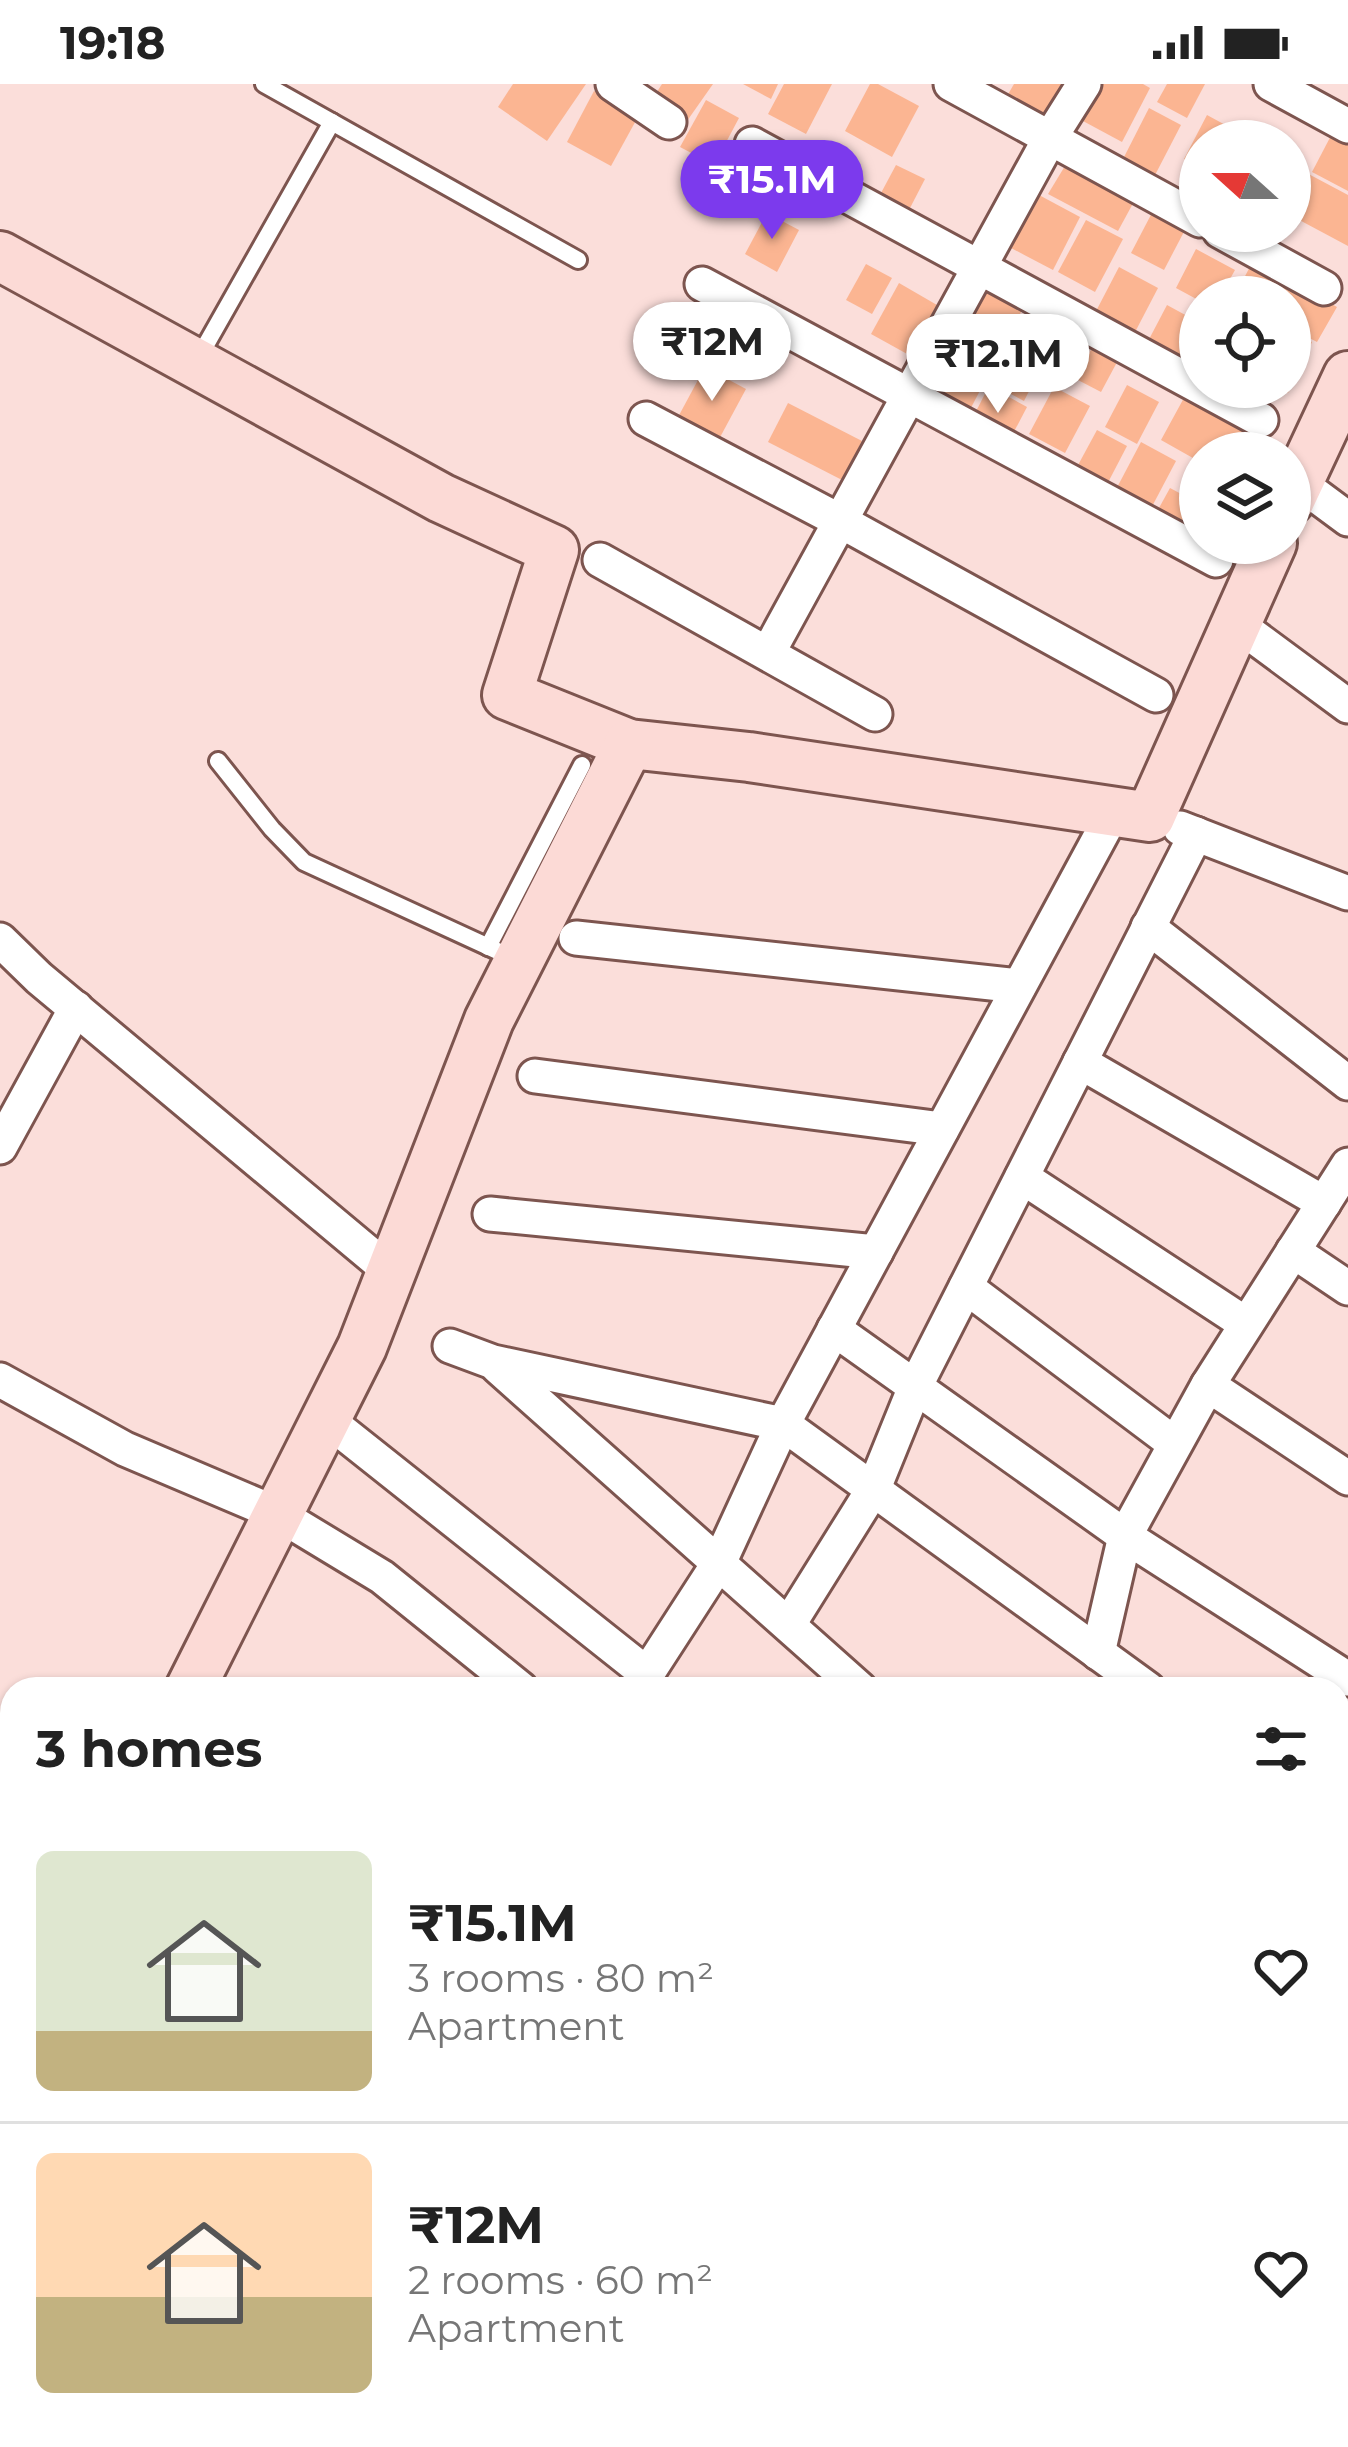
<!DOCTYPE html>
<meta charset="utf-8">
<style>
body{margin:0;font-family:Montserrat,sans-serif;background:#f2f2f2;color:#222;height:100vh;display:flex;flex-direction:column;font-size:45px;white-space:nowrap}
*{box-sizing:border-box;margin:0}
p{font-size:39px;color:#767676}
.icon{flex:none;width:66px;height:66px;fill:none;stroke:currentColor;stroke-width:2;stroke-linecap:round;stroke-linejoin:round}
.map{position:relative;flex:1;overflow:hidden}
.side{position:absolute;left:0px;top:1593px;width:1350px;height:771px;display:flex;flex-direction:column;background:#fff;border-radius:36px 36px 0 0;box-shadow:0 3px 9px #0004}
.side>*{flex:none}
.needle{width:78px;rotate:291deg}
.controls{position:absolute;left:1179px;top:36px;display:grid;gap:24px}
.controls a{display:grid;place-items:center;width:132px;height:132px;border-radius:50%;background:#fff;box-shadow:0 3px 9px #0004;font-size:60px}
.price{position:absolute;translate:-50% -102px;padding:0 27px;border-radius:42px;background:#fff;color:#222;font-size:39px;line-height:78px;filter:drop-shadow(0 3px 6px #0008)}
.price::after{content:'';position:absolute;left:50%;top:72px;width:36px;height:27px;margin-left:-18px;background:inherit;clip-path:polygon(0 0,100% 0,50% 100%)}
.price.current{background:#7c3aed;color:#fff}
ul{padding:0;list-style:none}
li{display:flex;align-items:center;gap:36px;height:300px;padding:0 36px}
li+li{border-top:3px solid #e0e0e0}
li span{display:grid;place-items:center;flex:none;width:336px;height:240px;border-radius:18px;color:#555}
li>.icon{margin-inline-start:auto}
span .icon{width:144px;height:144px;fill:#fffc;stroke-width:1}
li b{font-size:51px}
h2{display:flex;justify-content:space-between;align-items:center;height:144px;padding:0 36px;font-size:51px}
.status{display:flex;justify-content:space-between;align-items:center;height:84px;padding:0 60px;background:#fff;direction:ltr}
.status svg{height:33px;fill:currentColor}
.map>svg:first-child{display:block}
</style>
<div class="status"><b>19:18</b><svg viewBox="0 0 49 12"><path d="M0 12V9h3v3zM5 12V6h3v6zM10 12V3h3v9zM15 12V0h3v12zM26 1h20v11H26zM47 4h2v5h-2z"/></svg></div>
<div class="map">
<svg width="1348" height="2363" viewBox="0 0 1348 2363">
<rect width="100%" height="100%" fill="#fbdeda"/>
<!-- building -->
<g fill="#fbb592">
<path d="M513,0H586L547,57L498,23Z"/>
<path d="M662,0H713L687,37L653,14Z"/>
<path d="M743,0H778L771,15Z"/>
<path d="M784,0H832L806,50L768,30Z"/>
<path d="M870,0H878L919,22L892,73L845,47Z"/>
<path d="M1014,0H1065L1048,33L1007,12Z"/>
<path d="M1102,0H1143L1150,4L1122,58L1083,37Z"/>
<path d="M1167,0H1205L1187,34L1157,18Z"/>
<path d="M594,7L639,31L611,82L567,58Z"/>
<path d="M706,16L739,34L714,81L680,63Z"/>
<path d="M1149,24L1181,41L1154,93L1122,77Z"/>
<path d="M1207,31L1242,50L1239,57H1200V84L1184,75Z"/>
<path d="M1335,44L1348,51V107L1312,88Z"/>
<path d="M1068,77L1137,112L1118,147L1048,110Z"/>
<path d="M896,81L925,95L910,124L881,109Z"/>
<path d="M1301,86L1348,111V162L1290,131V106Z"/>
<path d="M1039,111L1080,133L1053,186L1011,164Z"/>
<path d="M1154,125L1187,142L1164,186L1131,169Z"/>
<path d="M767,129L799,146L777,188L745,170Z"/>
<path d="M1086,136L1123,155L1095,208L1058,188Z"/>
<path d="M1196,165L1235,186L1220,213H1200V217L1176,204Z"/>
<path d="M1253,177L1337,223L1317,258L1290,244V213H1234Z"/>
<path d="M866,180L892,194L872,230L846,216Z"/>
<path d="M1119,183L1158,204L1133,252L1094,231Z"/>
<path d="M992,198L1026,218L1007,256L971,236Z"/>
<path d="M899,199L937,221L909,271L871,250Z"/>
<path d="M1034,220L1070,241L1051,277L1013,257Z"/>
<path d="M1167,221L1200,239V249L1184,281L1146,261Z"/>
<path d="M978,243L1004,257L984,295L958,281Z"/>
<path d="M1290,248L1312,258L1288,309L1275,303H1290Z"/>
<path d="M1097,254L1123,267L1101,308L1076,295Z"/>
<path d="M1011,260L1044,278L1024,317L990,299Z"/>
<path d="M949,281L984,299L964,337L929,319Z"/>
<path d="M705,283L746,305L718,357L677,335Z"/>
<path d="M1127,301L1159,318L1137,360L1105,343Z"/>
<path d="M989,302L1027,323L1007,361L969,341Z"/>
<path d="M1054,303L1090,322L1065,369L1029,350Z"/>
<path d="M1185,312L1259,353L1251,369H1200V378L1161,356Z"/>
<path d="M788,319L862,357L842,396L768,358Z"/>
<path d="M1097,346L1127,362L1102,410L1071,394Z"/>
<path d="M1141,358L1176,377L1147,432L1112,413Z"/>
<path d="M1170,404L1200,420V457L1154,433Z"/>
</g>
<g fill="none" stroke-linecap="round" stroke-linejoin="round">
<defs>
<g id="lane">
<path d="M264,0L578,176"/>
<path d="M199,273L332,38"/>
<path d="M218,677L272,745L304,778L517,876"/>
<path d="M488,863L582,681"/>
</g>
<g id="street">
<path d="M613,0L669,38"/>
<path d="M951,0L1200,136"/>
<path d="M1271,0L1348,42"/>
<path d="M752,60L1261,336"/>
<path d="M1220,147L1324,204"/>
<path d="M702,200L1216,476"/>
<path d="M646,335L840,437L1156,611"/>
<path d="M1298,398L1348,435"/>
<path d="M600,476L875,630"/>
<path d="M1237,540L1348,622"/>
<path d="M768,569L1050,54L1084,0"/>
<path d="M1180,744L1348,809"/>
<path d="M1148,843L1348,999"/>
<path d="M576,854L1019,902"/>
<path d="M0,856L39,894L391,1188"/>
<path d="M1080,978L1324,1119"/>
<path d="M535,992L942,1045"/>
<path d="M0,1063L76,924"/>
<path d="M1348,1081L1208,1301L1348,1394"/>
<path d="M1022,1093L1246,1240"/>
<path d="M490,1130L876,1168"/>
<path d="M1293,1167L1348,1204"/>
<path d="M966,1203L1175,1360"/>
<path d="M834,1245L1125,1452L1208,1301"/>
<path d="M450,1262L493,1278L783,1340L1148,1605"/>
<path d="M498,1283L860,1605"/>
<path d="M0,1296L125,1365L278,1430L382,1493L521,1605"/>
<path d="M326,1335L647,1590L720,1477L783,1340L1113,729"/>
<path d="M789,1540L874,1404L915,1303L1196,750"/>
<path d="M1098,1569L1125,1452L1348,1595"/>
<path d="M1338,1737L1348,1744"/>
<path d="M0,1860L12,1868"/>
<path d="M1338,1957L1348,1965"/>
<path d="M1338,2136L1348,2124"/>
<path d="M1208,2352L1225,2363"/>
<path d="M391,2363L397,2352"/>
<path d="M726,2363L732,2352"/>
</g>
<g id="secondary">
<path d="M0,172L441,414L554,466L507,611L629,660L749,673L1150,733L1272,459"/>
<path d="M1290,416L1348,292"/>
<path d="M190,1605L362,1263L489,936L629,660"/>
<path d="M0,1904L12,1889"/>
</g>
</defs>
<!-- lane casing -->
<use href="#lane" stroke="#7d554f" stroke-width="22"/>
<!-- street casing -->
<use href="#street" stroke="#7d554f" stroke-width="39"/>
<!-- secondary casing -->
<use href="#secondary" stroke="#7d554f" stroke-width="54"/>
<!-- lane -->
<use href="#lane" stroke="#fff" stroke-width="16"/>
<!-- street -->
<use href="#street" stroke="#fff" stroke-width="33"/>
<!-- secondary -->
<use href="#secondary" stroke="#fcdad6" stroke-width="48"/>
</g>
</svg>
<div class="controls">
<a><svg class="needle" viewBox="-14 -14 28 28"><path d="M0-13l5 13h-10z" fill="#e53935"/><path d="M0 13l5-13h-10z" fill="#767676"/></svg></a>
<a><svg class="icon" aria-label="locate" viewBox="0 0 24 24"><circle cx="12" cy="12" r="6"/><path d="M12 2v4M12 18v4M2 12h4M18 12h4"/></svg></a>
<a><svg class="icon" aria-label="layers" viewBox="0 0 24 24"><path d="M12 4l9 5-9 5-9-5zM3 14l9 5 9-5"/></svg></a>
</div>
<b class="price current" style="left:772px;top:158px">₹15.1M</b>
<b class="price" style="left:712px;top:320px">₹12M</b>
<b class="price" style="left:998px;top:332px">₹12.1M</b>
<section class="side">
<h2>3 homes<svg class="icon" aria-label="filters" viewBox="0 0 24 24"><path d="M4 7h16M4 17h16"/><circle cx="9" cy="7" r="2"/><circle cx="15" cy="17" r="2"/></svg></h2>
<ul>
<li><span style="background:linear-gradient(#dfe7d0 75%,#c2b280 0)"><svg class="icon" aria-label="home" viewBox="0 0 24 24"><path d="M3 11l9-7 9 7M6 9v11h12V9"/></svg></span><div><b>₹15.1M</b><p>3 rooms · 80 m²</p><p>Apartment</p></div><svg class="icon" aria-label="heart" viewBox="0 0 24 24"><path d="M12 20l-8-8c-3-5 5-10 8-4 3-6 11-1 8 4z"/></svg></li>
<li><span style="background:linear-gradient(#ffd9b3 60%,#c2b280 0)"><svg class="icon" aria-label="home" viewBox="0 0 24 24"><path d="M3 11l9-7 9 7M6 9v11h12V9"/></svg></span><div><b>₹12M</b><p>2 rooms · 60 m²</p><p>Apartment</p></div><svg class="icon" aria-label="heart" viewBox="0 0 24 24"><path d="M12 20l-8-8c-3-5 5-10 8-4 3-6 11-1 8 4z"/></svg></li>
</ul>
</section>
</div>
